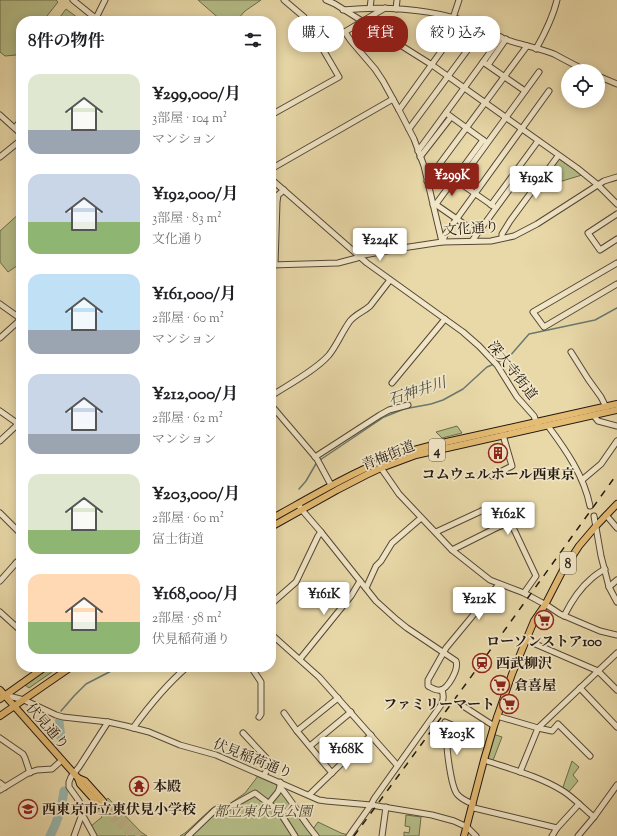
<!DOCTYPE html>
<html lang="ja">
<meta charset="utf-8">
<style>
body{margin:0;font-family:"Sorts Mill Goudy","Noto Serif JP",serif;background:#f2f2f2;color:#202124;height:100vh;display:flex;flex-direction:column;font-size:15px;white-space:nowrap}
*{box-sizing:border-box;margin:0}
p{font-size:13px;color:#757577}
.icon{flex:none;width:22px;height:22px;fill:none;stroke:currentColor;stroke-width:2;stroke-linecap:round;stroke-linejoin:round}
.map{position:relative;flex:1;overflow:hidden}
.sheet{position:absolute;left:16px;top:16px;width:260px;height:656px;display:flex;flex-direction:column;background:#fff;border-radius:16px;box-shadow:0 2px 10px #0003}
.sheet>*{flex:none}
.top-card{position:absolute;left:288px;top:16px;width:269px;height:36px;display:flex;gap:8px}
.fabs{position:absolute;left:561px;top:64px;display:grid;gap:8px}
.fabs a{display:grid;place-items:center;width:44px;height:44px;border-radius:50%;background:#fff;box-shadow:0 2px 10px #0003;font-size:20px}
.price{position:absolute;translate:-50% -34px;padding:0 9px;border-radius:4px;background:#fff;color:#222;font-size:13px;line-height:26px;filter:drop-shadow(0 1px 2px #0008)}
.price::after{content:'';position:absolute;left:50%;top:24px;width:12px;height:9px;margin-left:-6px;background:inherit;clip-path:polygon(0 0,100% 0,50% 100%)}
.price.on{background:#8f2418;color:#fff}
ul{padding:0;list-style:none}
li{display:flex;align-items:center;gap:12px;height:100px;padding:0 12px}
li span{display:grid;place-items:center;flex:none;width:112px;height:80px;border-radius:12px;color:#555}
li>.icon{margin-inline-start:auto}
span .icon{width:48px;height:48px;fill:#fffc;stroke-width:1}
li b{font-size:17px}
h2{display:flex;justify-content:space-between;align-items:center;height:48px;padding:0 12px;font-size:17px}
.pill{padding:0 14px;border-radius:16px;background:#fff;box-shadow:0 2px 10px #0003;font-size:14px;line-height:36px}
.pill.on{background:#8f2418;color:#fff}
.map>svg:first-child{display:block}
</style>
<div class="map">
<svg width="617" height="836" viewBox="0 0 617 836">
<rect width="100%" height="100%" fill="#e9d9a9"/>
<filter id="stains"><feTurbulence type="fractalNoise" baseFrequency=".005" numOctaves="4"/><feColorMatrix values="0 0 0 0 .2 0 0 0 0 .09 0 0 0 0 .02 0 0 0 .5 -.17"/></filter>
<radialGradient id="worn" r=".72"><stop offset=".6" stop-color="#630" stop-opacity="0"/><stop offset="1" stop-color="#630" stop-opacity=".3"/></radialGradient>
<!-- green -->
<g fill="#b6bf89" stroke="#6c6c4d">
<path d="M0,0H56L58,2L43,21H21V48L16,55L5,56L0,52Z"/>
<path d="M198,0H261L245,11L236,21H222Z"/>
<path d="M66,9L82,21H57Z"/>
<path d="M559,159L582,175L559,182L561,187L532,194Z"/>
<path d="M21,212V263L8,272L0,262V231Z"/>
<path d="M457,426L462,433L442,438L436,432Z"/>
<path d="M51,667H59L29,688L25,685Z"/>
<path d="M493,734L502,737L492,763L485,760Z"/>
<path d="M572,761L579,767L573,775L578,781L567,794L562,790Z"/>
<path d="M258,776L275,783L316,836H180L185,833L211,809L218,805H228L245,793Z"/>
<path d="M108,798L141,832L147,836H96L91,826L102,817L96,811Z"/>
<path d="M406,815L421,817L419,836H404V832L409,833L410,827L405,826Z"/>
<path d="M318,822L341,833L348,835L347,836H318L313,829Z"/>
</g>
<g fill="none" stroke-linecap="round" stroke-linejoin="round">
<!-- stream -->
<g stroke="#697970" stroke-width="1.5">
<path d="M497,362L509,357L529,334L595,320L617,308"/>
<path d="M320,460L384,417L404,409L431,404L443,400L463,389L487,367L494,364"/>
<path d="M299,489L306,481L317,462"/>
<path d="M61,711L74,696L86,684L119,667"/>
</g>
<!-- river -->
<g stroke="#99b9b0" stroke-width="9">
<path d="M59,722L61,738"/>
<path d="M50,836C58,821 62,807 64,791"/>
</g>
<!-- major-tunnel -->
<g stroke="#c1b28b" stroke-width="6" stroke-dasharray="6 3" stroke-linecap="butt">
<path d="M103,801L140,836"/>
<path d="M99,805L131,836"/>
</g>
<defs>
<g id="minor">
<path d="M73,0L99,21"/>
<path d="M326,0L335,4L432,65L577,168L598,185L617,204"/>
<path d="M370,8L371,0"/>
<path d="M396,9L397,0"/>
<path d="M343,10C387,6 432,9 473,24C485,29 495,36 507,40C522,45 539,48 554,54C565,60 576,66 587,71"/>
<path d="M453,18L459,0"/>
<path d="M95,20L105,0"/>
<path d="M345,32L351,41L375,69L383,81L399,110L414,139L424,166L442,242"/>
<path d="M321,46L385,8"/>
<path d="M536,49C545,33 553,17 557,0"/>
<path d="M483,62L501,37"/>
<path d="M488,65L506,39"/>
<path d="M598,76L617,84"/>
<path d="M399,110L463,21"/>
<path d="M446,113L486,142"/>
<path d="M0,115L21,134"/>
<path d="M271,115L339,77L304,17L284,0"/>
<path d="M15,128L21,120"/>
<path d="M409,129L483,29"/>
<path d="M418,151L483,62L525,91"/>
<path d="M0,157L21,140"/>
<path d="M420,157L451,117"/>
<path d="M271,169L393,99"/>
<path d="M522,170L539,182"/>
<path d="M271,179L367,263L463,332L479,346L497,365L517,397L534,416L537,424"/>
<path d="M427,181L527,46"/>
<path d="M457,181L493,206"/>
<path d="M459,182L539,72"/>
<path d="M436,204L483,140"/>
<path d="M433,205L436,204L438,206L477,233"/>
<path d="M491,205L538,141"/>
<path d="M617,214L588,233L600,250L617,239"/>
<path d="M502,238V234L510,221L558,156"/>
<path d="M443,241L445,235L549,91"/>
<path d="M472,241L523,171"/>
<path d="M617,263L533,312L544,327L617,284"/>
<path d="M271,265L338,263L357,258L364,255L409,247L442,242L491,241L514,236L537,224L604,181L617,177"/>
<path d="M275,265L277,202L278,195L284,190"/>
<path d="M0,304L21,319"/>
<path d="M0,338L21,319"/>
<path d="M571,352L588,379L601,397L606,407"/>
<path d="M392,383L445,319"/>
<path d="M271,396C288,385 316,370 329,355C337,345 342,332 350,321C356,314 363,312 370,306L390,280"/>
<path d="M271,405L317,459L331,485"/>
<path d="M0,411L17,423L21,429"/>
<path d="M594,416L598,421L617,426"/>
<path d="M548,426C566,450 584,476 590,506"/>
<path d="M0,441L16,426L17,423L21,418"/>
<path d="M315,457L380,415L389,410L408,405"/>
<path d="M381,468L399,494L452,550L490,580L524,593L548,606L560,614L581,623L600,631L617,635"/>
<path d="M492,476L512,466L503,435"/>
<path d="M582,480L601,464L617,441"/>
<path d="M298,504L302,510L321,532L376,601L397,620L407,628L456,661C459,669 448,689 440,690C436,691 432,688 428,686V680L446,648L499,584"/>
<path d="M0,513L21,534"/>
<path d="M606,515L617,528"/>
<path d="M594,516L601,556L609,587L617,602"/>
<path d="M436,532L492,506L501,526"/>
<path d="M452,550L510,521L536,576L524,593"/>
<path d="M21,558L16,563L21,568"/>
<path d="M0,581L16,563"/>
<path d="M609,587L617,580"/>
<path d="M366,588L376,566L381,561L392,543L421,518"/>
<path d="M271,604L296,582L318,536L321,532"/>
<path d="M0,612L21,631"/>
<path d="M564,616C571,602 579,589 591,579C595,575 600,572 605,569"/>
<path d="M271,634L319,677L397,765"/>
<path d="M526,640L598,671L617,690"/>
<path d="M300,659L351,596L360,581"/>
<path d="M251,667L261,682V714L259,717"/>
<path d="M580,688L617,727"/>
<path d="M5,695L24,700L56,715L63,717L108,722L126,726L149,732L180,745L216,755L319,800L326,801L371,805L432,815L454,821L467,827L476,836"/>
<path d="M460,704L494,726"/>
<path d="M284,713L297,731L332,773"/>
<path d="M497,716L538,728L617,653"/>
<path d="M445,722L452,725C450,729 448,733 447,737C446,748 451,786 457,794C461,799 468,802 473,804"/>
<path d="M133,728C149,706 166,685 187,667"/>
<path d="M297,731L338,698"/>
<path d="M243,733L270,762V765L264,775"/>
<path d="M0,738L23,754L25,758L30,773"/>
<path d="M310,746L351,712"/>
<path d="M484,760C510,769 539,776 563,791C574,798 584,809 594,817"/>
<path d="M520,772L538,728L552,731L558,724L590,756"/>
<path d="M280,782V787C293,802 303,821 316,836"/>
<path d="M0,783L5,787"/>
<path d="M0,790L28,773L37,770L52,769L62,760"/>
<path d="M309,795L371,735"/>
<path d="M269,803L278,792L280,787"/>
<path d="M474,808L557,828"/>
<path d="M82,814L94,836"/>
<path d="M74,836L82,814V808L79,801L69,787V782L71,777L79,767L108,722"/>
<path d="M188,836L215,810L219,808H228L255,793L272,806C277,808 280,806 283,811L281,814L295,836"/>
<path d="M349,836L371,805L374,799L441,705C444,700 444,696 442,690"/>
<path d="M382,836L386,807"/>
<path d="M552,836L557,828L579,804"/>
<path d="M578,836L594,817L617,785"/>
</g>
<g id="major">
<path d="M271,519C309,498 347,475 387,459C413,449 441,443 469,437C518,426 568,415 617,404"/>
<path d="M271,527L337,490L366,475L381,468L416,455L617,410"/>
<path d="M0,690L78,778L80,784L99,805"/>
<path d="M0,699L45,667"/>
<path d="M0,716L71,667"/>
<path d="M78,778L85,781L103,801"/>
<path d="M464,836L484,760L494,726L512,674L534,621L545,605L562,572L579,546L596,526L617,504"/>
</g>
</defs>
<!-- minor casing -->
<use href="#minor" stroke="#544837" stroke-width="7"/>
<!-- major casing -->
<use href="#major" stroke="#221811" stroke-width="8"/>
<!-- minor -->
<use href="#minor" stroke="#f1e6c7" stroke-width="5"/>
<!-- major -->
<use href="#major" stroke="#e4bc74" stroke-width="6"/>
<!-- rail -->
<path stroke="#221811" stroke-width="1.5" stroke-dasharray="7 7" stroke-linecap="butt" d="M354,836L468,681L617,474"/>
</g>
<!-- icons -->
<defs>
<symbol id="building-ring" viewBox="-11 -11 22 22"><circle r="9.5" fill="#f1e6c7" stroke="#8f2418" stroke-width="1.5"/><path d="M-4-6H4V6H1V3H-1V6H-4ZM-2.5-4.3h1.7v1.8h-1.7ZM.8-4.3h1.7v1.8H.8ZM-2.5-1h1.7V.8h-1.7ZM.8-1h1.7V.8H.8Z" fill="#8f2418"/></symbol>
<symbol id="supermarket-ring" viewBox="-11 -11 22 22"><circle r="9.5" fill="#f1e6c7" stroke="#8f2418" stroke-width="1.5"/><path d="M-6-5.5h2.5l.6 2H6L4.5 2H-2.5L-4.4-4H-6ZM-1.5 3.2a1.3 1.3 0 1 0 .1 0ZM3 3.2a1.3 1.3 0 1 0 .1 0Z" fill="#8f2418"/></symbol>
<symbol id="station-ring" viewBox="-11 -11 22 22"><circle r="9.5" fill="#f1e6c7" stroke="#8f2418" stroke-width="1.5"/><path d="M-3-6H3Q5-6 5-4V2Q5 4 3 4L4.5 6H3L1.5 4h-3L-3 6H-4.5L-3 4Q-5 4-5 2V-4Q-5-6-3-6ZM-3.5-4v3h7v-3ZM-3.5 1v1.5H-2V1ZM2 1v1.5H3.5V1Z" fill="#8f2418"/></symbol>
<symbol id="temple-ring" viewBox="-11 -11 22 22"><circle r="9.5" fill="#f1e6c7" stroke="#8f2418" stroke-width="1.5"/><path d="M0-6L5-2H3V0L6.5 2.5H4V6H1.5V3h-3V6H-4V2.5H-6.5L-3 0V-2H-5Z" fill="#8f2418"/></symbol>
<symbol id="school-ring" viewBox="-11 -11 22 22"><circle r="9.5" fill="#f1e6c7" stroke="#8f2418" stroke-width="1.5"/><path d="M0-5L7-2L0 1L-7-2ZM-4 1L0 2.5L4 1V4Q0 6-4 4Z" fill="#8f2418"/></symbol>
</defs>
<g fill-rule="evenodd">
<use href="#building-ring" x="487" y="442" width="22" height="22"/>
<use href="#supermarket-ring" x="533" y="609" width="22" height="22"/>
<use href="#station-ring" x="471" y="652" width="22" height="22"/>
<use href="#supermarket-ring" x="489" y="674" width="22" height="22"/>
<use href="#supermarket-ring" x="498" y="693" width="22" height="22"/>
<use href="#temple-ring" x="128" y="775" width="22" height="22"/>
<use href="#school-ring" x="17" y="798" width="22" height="22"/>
</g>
<g text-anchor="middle" stroke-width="3.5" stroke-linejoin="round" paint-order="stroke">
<!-- shield labels -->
<g fill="#f1e6c7" stroke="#605648" stroke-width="1">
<rect x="429" y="439" width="16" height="22" rx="3"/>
<rect x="560" y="552" width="16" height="22" rx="3"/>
</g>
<g font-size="13" font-weight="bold" fill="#221811">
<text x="437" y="455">4</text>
<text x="568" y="568">8</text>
</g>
<!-- street labels -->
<g font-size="14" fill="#221811" stroke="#f1e6c7">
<text transform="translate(471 228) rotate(-4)" y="5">文化通り</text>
<text transform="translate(513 370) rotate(52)" y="5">深大寺街道</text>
<text transform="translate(388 455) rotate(-22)" y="5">青梅街道</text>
<text transform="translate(48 726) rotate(49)" y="5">伏見通り</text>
<text transform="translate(253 758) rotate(22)" y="5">伏見稲荷通り</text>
</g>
<!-- poi labels -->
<g font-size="14" font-weight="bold" fill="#221811" stroke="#f1e6c7" text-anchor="start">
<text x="498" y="479" text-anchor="middle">コムウェルホール西東京</text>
<text x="544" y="646" text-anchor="middle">ローソンストア100</text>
<text x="496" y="668">西武柳沢</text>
<text x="514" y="690">倉喜屋</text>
<text x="495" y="709" text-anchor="end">ファミリーマート</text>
<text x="153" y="791">本殿</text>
<text x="42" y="814">西東京市立東伏見小学校</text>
</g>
<!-- park labels -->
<g font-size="14" font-style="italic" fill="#4e4a35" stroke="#f1e6c7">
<text x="263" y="816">都立東伏見公園</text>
</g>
<!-- water labels -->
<g font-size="15" font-style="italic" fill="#4c5049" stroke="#f1e6c7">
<text transform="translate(417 391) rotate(-18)" y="5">石神井川</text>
</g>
</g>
<rect width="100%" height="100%" filter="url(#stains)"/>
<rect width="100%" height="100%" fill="url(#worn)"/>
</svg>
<div class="fabs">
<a><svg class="icon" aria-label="locate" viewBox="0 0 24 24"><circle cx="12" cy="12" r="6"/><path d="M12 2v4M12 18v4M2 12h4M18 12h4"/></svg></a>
</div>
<b class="price on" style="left:452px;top:197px">¥299K</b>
<b class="price" style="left:536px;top:200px">¥192K</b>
<b class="price" style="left:380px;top:262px">¥224K</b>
<b class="price" style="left:508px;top:536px">¥162K</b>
<b class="price" style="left:324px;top:616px">¥161K</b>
<b class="price" style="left:479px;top:621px">¥212K</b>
<b class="price" style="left:457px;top:756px">¥203K</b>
<b class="price" style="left:346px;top:771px">¥168K</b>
<div class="top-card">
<a class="pill">購入</a>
<a class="pill on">賃貸</a>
<a class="pill">絞り込み</a>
</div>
<section class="sheet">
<h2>8件の物件<svg class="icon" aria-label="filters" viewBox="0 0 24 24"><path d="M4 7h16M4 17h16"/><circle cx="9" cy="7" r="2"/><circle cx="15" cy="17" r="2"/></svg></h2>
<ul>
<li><span style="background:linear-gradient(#dfe7d0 70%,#9aa5b1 0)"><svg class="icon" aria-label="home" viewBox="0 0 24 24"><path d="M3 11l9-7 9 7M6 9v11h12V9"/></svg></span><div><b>¥299,000/月</b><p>3部屋 · 104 m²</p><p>マンション</p></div></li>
<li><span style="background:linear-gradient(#c9d6e8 60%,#8fb573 0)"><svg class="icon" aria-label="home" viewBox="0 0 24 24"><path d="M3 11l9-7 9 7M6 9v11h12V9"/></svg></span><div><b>¥192,000/月</b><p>3部屋 · 83 m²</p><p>文化通り</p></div></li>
<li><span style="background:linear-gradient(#bfe0f5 70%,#9aa5b1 0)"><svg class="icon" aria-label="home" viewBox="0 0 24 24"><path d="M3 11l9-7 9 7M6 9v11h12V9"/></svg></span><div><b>¥161,000/月</b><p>2部屋 · 60 m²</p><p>マンション</p></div></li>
<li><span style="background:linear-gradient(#c9d6e8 75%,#9aa5b1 0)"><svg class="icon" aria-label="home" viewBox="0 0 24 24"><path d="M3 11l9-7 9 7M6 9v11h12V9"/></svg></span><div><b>¥212,000/月</b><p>2部屋 · 62 m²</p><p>マンション</p></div></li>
<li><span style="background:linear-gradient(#dfe7d0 70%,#8fb573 0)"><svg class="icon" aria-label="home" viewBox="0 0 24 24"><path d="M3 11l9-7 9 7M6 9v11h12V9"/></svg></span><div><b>¥203,000/月</b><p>2部屋 · 60 m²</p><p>富士街道</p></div></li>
<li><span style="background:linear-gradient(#ffd9b3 60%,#8fb573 0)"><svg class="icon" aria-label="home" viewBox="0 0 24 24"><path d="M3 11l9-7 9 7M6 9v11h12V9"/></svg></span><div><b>¥168,000/月</b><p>2部屋 · 58 m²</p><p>伏見稲荷通り</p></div></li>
</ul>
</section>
</div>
